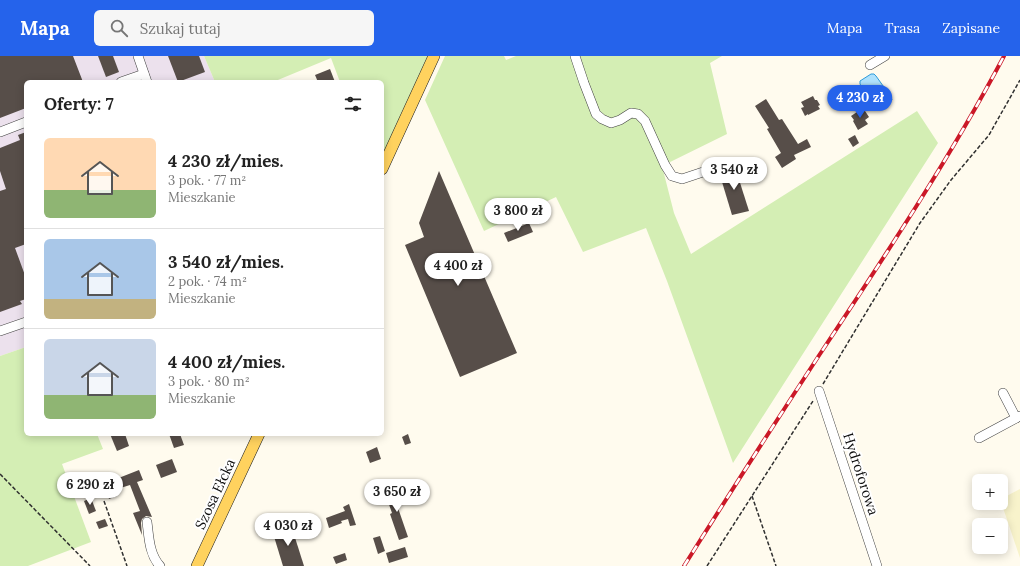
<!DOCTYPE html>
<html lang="pl">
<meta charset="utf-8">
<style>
body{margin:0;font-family:Lora,serif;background:#f6f6f6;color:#222;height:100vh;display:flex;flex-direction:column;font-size:15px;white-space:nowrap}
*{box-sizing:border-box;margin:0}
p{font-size:13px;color:#767676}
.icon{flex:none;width:22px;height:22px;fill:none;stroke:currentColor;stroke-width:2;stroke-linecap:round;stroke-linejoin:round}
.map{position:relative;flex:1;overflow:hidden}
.drawer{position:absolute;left:24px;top:24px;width:360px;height:356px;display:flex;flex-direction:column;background:#fff;border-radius:6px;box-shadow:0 2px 10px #0003}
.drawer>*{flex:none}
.buttons{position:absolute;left:972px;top:418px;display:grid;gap:8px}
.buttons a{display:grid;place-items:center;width:36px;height:36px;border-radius:6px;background:#fff;box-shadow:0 2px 10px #0003;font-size:20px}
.price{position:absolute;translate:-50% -34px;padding:0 9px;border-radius:14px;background:#fff;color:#222;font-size:13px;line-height:26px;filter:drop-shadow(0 1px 2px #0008)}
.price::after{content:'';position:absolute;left:50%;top:24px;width:12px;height:9px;margin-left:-6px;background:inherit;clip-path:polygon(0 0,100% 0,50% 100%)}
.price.selected{background:#2563eb;color:#fff}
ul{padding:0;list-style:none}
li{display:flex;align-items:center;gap:12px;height:100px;padding:0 20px}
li+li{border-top:1px solid #e0e0e0}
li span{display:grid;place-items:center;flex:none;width:112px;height:80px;border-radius:6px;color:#555}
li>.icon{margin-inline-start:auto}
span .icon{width:48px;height:48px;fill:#fffc;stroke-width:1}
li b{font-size:17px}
h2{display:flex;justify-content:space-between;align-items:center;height:48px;padding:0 20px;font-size:17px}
header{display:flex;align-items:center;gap:24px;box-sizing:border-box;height:56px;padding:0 20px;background:#2563eb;color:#fff}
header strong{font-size:19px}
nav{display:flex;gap:22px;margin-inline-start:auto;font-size:14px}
.search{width:280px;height:36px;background:#f6f6f6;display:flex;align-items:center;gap:10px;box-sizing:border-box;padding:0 14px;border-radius:6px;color:#767676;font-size:15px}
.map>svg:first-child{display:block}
</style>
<header>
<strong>Mapa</strong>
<div class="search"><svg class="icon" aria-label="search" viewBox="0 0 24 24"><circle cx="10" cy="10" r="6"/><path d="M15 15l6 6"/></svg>Szukaj tutaj</div>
<nav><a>Mapa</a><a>Trasa</a><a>Zapisane</a></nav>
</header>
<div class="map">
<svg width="1020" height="510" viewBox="0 0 1020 510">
<rect width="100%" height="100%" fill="#fffbee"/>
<!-- industrial -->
<path fill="#ece1ed" d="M0,0H204L215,26H26V291L0,300Z"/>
<!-- farmland -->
<path fill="#f8f3cb" d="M1020,433V502L1001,446V443Z"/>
<!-- green -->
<g fill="#d4eeb4">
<path d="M204,0H428L382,100V26H340L331,2L273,26H215Z"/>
<path d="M445,0H504L506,4L516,0H722L710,7L727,78L662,110L674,157L691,198L917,55L938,87L733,407L667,225L646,172L583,196L556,141L484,175L425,44Z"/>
<path d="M26,291V378H97L103,393L62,408L91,486L28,510H0V300Z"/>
</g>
<!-- water -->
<path fill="#aee1fc" stroke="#2e9bda" d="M871,18H874L876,20L891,41L892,44C890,47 885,49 881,50L879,48L881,43L879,41L875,42L871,45L869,44L860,28V25Z"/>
<!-- building -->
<g fill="#574e49">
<path d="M0,0H73L83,26H26V52L0,62Z"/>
<path d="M98,0H113L119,16L106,21Z"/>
<path d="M168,0H199L205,16L178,26Z"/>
<path d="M330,13L335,26H318L315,19Z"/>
<path d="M813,40L815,44H817L820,49L818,50L820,53L808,59V58L805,60L801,52L804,51L801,46Z"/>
<path d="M766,43L779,64L782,63L798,88L807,83L811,91L794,99L796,103L782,112L775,101L781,97L767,73L769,72L755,50Z"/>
<path d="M863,52L869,61L865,64L868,68L858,74L853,65L854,64L851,60Z"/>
<path d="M26,76V188L15,192L26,222V243L20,245L22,248L0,256V135L6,133L0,115V92L20,84L18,79Z"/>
<path d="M855,79L859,87L853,91L848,83Z"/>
<path d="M735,111L749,155L732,159L719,116Z"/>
<path d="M439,115L517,297L460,321L405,189L424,181L419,167Z"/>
<path d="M529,167L533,176L508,186L504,177Z"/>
<path d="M110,378H125L129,390L117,395Z"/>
<path d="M169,378H180L184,389L174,392Z"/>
<path d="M408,378L411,387L405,389L402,381Z"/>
<path d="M377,391L381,403L370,407L366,396Z"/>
<path d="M172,403L177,416L161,422L156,409Z"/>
<path d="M139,414L143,424L137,426L152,461L146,460L142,463L141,467L142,479L133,457L140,455L130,429L114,434L117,440L109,443L102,422L109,419L111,425Z"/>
<path d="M380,424L384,434L373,438L369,428Z"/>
<path d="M402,434L406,446L397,449L408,481L399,484L390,458L392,457L386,440Z"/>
<path d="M91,442L96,455L89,458L84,445Z"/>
<path d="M349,448L356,469L350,470L348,463L341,465L342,467L329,472L326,462L345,455L343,451Z"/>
<path d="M105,463L108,470L99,473L96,466Z"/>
<path d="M291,469L304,510H283L272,474Z"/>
<path d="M380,480L385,495L378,498L373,482Z"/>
<path d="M405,491L408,501L389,507L386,497Z"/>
<path d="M345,497L347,504L336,508L333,501Z"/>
</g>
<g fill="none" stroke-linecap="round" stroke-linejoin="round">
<defs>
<g id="minor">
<path d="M138,0L147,26"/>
<path d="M575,0L584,27L596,58L602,63L611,67L620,64L631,57L638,58L645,65L665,109L672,120L682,123L706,115"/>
<path d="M870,9L885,0"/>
<path d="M121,26L144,18"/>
<path d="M0,76L26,66"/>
<path d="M0,275L26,266"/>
<path d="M819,335L877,510"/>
<path d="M1003,337L1016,362"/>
<path d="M979,382L1020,360"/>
<path d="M147,466C149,481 149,498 160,510"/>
</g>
<g id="major">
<path d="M382,113L434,0"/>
<path d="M197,510L259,378"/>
</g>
</defs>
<!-- minor casing -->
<use href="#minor" stroke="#414141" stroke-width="10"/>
<!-- major casing -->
<use href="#major" stroke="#1f1f1f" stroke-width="12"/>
<!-- path -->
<g stroke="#303030" stroke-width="1.5" stroke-dasharray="4 2" stroke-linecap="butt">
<path d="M823,328L920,167L951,124L989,79L1020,24"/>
<path d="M0,418L90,510"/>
<path d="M752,440L776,510"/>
<path d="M104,445L127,510"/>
<path d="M707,510L813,345"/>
</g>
<!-- minor -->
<use href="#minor" stroke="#fff" stroke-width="9"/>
<!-- major -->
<use href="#major" stroke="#ffd25e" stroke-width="11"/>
<defs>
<path id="rail" d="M684,510C728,440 773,370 818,301C883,203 949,104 1004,0"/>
</defs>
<!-- rail casing -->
<use href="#rail" stroke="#cb1827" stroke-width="4"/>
<!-- rail -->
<use href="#rail" stroke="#fff" stroke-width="2.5" stroke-dasharray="8" stroke-linecap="butt"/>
</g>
<g text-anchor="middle" stroke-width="4" stroke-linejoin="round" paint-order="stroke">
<!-- street labels -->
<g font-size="14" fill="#0e0e0e" stroke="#fff">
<text transform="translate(861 418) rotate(72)" y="5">Hydroforowa</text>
<text transform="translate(215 438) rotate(-65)" y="5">Szosa Ełcka</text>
</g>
</g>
</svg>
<div class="buttons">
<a>+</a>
<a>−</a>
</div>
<b class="price selected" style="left:860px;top:63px">4 230 zł</b>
<b class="price" style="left:734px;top:135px">3 540 zł</b>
<b class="price" style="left:518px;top:176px">3 800 zł</b>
<b class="price" style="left:458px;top:231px">4 400 zł</b>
<b class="price" style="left:90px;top:450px">6 290 zł</b>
<b class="price" style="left:397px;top:457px">3 650 zł</b>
<b class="price" style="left:288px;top:491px">4 030 zł</b>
<section class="drawer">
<h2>Oferty: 7<svg class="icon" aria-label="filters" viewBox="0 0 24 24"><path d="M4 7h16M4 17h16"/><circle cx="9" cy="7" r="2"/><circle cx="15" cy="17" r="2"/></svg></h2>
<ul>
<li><span style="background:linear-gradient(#ffd9b3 65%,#8fb573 0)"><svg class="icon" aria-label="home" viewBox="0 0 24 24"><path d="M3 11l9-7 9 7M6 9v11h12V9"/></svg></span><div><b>4 230 zł/mies.</b><p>3 pok. · 77 m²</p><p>Mieszkanie</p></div></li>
<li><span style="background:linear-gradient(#a9c7e8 75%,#c2b280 0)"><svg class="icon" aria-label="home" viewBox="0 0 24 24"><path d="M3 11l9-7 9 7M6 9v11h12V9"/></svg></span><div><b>3 540 zł/mies.</b><p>2 pok. · 74 m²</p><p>Mieszkanie</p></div></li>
<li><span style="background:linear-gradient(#c9d6e8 70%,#8fb573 0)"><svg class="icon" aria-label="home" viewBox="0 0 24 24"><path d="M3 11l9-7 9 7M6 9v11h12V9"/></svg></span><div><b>4 400 zł/mies.</b><p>3 pok. · 80 m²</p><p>Mieszkanie</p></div></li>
</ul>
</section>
</div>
